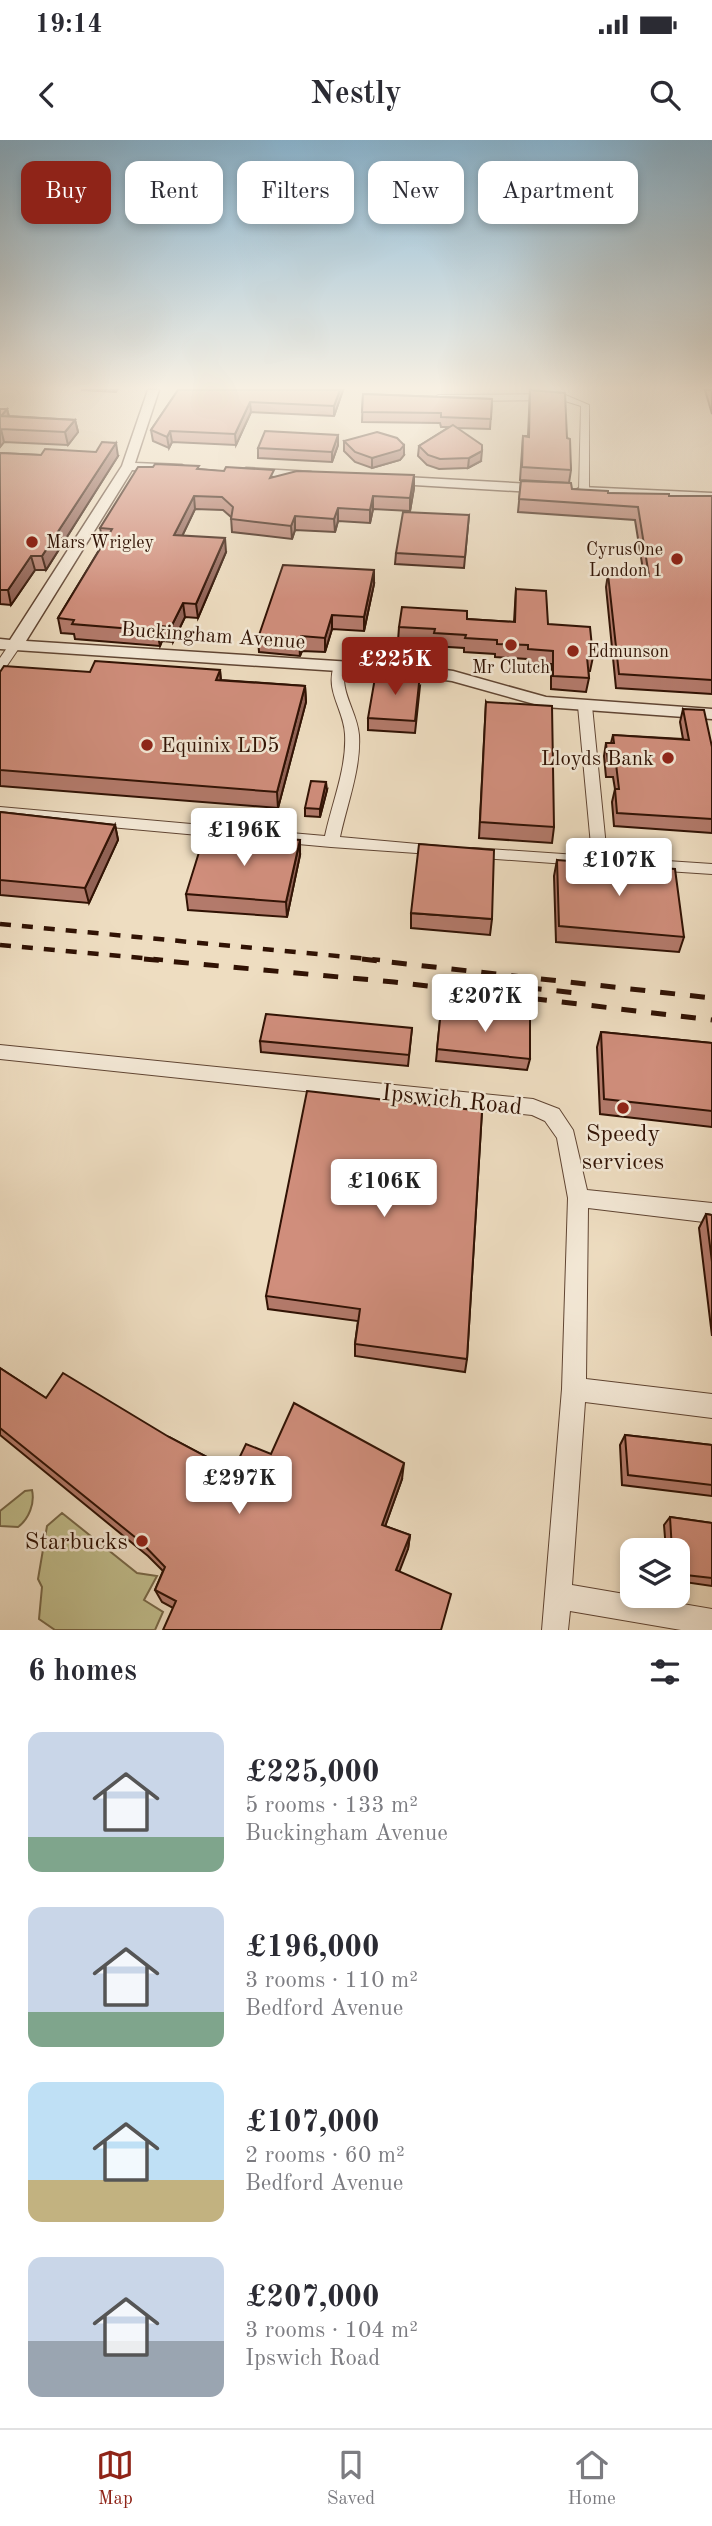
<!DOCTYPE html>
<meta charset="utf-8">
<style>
body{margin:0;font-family:"Old Standard TT",serif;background:#f7f7f7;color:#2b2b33;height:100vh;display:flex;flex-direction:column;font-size:26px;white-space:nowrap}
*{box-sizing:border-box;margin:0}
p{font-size:23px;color:#7c7c81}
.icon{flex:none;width:38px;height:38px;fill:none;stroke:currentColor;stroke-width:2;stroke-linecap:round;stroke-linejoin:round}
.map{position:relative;height:1490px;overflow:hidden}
.details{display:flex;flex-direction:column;background:#fff;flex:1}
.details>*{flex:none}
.banner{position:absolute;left:21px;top:21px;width:670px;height:63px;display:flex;gap:14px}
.controls{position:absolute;left:620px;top:1398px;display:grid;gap:14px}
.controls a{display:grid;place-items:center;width:70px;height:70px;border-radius:14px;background:#fff;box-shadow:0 4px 10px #0003;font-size:35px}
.price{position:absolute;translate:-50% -60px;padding:0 16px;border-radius:7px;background:#fff;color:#222;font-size:23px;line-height:46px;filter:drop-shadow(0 2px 4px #0008)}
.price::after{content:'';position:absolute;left:50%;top:42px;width:21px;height:16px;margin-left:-10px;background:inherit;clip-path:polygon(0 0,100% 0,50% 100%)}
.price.active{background:#8f2418;color:#fff}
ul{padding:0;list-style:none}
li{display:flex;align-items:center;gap:21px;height:175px;padding:0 28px}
li span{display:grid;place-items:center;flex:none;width:196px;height:140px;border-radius:14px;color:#555}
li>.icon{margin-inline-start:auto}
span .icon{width:84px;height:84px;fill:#fffc;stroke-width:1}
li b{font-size:30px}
h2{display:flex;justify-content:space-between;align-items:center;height:84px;padding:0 28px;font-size:30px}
.pill{padding:0 24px;border-radius:14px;background:#fff;box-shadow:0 4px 10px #0003;font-size:24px;line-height:63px}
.pill.active{background:#8f2418;color:#fff}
.status{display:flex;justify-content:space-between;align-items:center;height:49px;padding:0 35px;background:#fff;direction:ltr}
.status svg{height:19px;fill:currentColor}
header{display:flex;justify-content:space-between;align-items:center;height:91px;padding:0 28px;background:#fff;font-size:32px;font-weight:800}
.menu{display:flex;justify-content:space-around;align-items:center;height:98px;border-top:2px solid #e1e1e2;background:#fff;font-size:19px;color:#7c7c81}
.menu a{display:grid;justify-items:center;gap:4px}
.menu .active{color:#8f2418}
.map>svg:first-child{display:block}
</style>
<div class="status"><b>19:14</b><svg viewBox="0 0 49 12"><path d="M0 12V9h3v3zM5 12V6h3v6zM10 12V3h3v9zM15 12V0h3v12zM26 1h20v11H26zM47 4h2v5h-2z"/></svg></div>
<header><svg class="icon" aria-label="back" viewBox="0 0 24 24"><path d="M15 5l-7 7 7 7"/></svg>Nestly<svg class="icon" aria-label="search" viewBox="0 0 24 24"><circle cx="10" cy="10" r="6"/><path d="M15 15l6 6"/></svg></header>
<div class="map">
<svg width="712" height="1490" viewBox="0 0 712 1490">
<rect width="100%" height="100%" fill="#eeddc1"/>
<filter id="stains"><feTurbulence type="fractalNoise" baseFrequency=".00286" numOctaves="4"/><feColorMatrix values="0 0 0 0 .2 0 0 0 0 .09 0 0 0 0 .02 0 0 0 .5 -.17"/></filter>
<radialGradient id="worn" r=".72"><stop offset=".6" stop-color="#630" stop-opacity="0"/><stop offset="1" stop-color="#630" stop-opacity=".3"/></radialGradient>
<!-- green -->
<g fill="#c1be8d" stroke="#786848" stroke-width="2">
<path d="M32,1350C35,1363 29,1379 18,1387L0,1386V1371L25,1351Z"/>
<path d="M62,1373L137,1433L157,1436L144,1460L163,1472L155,1490H55L39,1479L42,1447L38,1439L47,1386Z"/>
</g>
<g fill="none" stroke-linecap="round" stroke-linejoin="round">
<defs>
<g id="minor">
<path d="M563,254L589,265V351L584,354L579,351L581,266L562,260L438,261L434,258L438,255Z"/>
<path d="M15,501L21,505L4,530L0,531V518L11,502Z"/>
<path d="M340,522L346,526C338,551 357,570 359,595C361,629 347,664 340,697L440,706L448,711L445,715L331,707L0,677V667L325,696C332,663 347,628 345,594C344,570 325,551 334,526Z"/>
<path d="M585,562L592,566L607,717L712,724V734L606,727L600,729L594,726L468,717L465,713L468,709L473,708L592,716L578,566Z"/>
<path d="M0,905L533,959L559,969L573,990L587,1050L712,1063V1083L588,1068L586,1239L712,1254V1278L585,1262L572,1445L712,1469V1490H681L570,1471L568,1490H542L562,1249L568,1058L557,998L545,981L532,975L0,919Z"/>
</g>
<g id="tertiary">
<path d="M148,250H159L135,323L182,325L188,329L182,333L132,330L26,501L415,526L453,531L546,557L712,569V579L545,567L452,541L415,536L0,509V499L10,500L122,326Z"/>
<path d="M246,328L311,332L317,336L311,340L241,335L240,332Z"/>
<path d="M386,336L549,345L556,349L549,353L381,343L380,340Z"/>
<path d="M581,347L712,353V361L576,354L574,351Z"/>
</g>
</defs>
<!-- minor casing -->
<use href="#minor" stroke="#604533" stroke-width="2"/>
<!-- tertiary casing -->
<use href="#tertiary" stroke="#604533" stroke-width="3"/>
<!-- minor -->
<use href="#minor" fill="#f4e9d7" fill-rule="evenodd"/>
<!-- tertiary -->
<use href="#tertiary" fill="#f4e9d7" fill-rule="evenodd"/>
<!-- rail-far1 -->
<g stroke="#301204" stroke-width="4.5" stroke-dasharray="11 11" stroke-linecap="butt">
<path d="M0,784L380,820"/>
<path d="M0,805L163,820"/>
</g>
<!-- rail -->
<g stroke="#301204" stroke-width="5" stroke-dasharray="15 15" stroke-linecap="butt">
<path d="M144,819L394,842L712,880"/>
<path d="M362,819L712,858"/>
<path d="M467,841L585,854"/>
</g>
</g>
<!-- wall -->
<g fill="#b37a6b" stroke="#301204" stroke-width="2">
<path d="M81,250H117L116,252Z"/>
<path d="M178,250H343L334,276L251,272L236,305L172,302L169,308L153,301L151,290Z"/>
<path d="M530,250L567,298L571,330L569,343L520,340L523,296H528Z"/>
<path d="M705,250H712V274Z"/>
<path d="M363,254L492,259L490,289L457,288L481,321L468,328L439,329L427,325L418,316L419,306L449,287H441L440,283L362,282Z"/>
<path d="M0,269H7L9,276L75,280L78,292L68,305L4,302L0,307Z"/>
<path d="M338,295V305L332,322L258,318V308Z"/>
<path d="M344,301L404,315L400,320L372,328L355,322L344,311Z"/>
<path d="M0,313L41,315L118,316L46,430H35L11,465L0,464Z"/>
<path d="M199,329L274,337L414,335V348L410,371L373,369L370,383L338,381L335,392L295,390L292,399L232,392L231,377L223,370L195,369L182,396L226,412L198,478L185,477L173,502L162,501L160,506L75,499L74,494L61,493L58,478L104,402H103L100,388Z"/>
<path d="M521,341L572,349L608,353L669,356H712V554L616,548L606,447L608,434L644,436L635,380L518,372Z"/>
<path d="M469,375L464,428L395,424L396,413Z"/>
<path d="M374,444L364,491L332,489L325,512L302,511L300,516L259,512L258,498Z"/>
<path d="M516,449L548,484L593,517L590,531H588L589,538L586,552L551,549V524L527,523V519L495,517V514L464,512V508L433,506L434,503L398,501L399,487L467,479L514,482Z"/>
<path d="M220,530L221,540L305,546L306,562L278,668L0,646V532H90Z"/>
<path d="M420,546L415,593L368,590V578Z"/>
<path d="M486,562L554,687L552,703L479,698Z"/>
<path d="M683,569L712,607V693L614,686L612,662L615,649L613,637H606L604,616L606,603H611L613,595L683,599L680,582Z"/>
<path d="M327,650L320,677L305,676V668Z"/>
<path d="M0,672L115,685L118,700L89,763L0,755Z"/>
<path d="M300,715L287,777L188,770L186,754Z"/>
<path d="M557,720L684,797L679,812L556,802L554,736Z"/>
<path d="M411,773L492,779L490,795L411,788Z"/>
<path d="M441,870L530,919L527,930L436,921Z"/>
<path d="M412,888L408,926L261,912L260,901Z"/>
<path d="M601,892L712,903V987L600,974L597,907Z"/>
<path d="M482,971L467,1219L465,1232L355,1216V1204L358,1181L268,1169L266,1156Z"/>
<path d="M706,1074L712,1075V1196L699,1088Z"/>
<path d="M0,1228L46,1258L169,1297L233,1331L271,1314L402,1339L385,1386L410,1395L408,1409L173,1468L162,1462L155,1450L163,1431L148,1416L0,1295Z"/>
<path d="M625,1295L712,1305V1356L622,1345L620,1305Z"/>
<path d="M670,1377L712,1383V1446L677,1441V1410H666L664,1385Z"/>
</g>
<!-- shaded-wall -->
<g fill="#926357" stroke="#301204" stroke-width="2">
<path d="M340,250H343L334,276V266Z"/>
<path d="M250,262L251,272L236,305L235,294Z"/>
<path d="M7,269L10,282L1,276Z"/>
<path d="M75,280L78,292L68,305L65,292Z"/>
<path d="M1,289L4,302L0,307V291Z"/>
<path d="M170,291L172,302L169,308L167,297Z"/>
<path d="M338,295V305L332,322V312Z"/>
<path d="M116,303L118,316L46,430L42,416Z"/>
<path d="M404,305V315L400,320L372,328V318Z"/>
<path d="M482,311L481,321L468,328L469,318Z"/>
<path d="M414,335V348L410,371V358Z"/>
<path d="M194,356L195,369L176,409L174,395Z"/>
<path d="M373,356V369L370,383V370Z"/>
<path d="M338,368V381L335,392L334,379Z"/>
<path d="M295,376V390L292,399L291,386Z"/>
<path d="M225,398L226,412L198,478L196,464Z"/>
<path d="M31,416L35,430L11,465L8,450Z"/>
<path d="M374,430V444L364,491V477Z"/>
<path d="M183,463L185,477L173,502L171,487Z"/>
<path d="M332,475V489L325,512V498Z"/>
<path d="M160,486L162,501L160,506L157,491Z"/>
<path d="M301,496L302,511L300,516L299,501Z"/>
<path d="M220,530L221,545L216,540Z"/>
<path d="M305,546L306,562L278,668L277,652Z"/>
<path d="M326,642L327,650L320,677V669Z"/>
<path d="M115,685L118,700L89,763L85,748Z"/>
<path d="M300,700V715L287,777L286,762Z"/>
<path d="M404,1323L402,1339L381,1398L382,1385Z"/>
<path d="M410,1395L408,1409L395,1443L396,1430Z"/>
</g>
<!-- building -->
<g fill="#d08e7c" stroke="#301204" stroke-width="2">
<path d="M178,250H340L334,266L250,262L235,294L170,291L167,297L151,290Z"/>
<path d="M530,250L565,253L567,298L570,299L571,330L522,327L523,296L529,297Z"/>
<path d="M363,254L492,259L491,279L441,277V273L362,272Z"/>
<path d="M0,269H7L1,276L75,280L65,292L1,289L0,291Z"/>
<path d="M453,285L482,305V311L469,318L440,319L428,315L419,306Z"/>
<path d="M265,291L338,295L332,312L258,308Z"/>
<path d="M377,292L397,298L404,305L400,310L372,318L355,312L344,301Z"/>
<path d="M102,302L116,303L42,416H31L8,450H0V313L41,315L45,309L96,312Z"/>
<path d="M155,324L199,326L197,329L224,331L226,327L274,330L270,338L297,331L414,335L410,358L373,356L370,370L338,368L334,379L295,376L291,386L231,379L233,367L222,357L194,356L174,395L225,398L196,464L183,463L171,487L160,486L157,491L72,484L74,480L58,478L112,389L100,388L138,327H153Z"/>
<path d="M521,341L571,343L572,349L608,351V353L669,354V356H712V540L619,534L608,434L649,436L638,367L519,359Z"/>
<path d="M403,372L469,375L465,417L396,413Z"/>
<path d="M283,425L374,430L364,477L332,475L325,498L301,496L299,501L258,498Z"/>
<path d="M516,449L546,451L548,484L590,487L593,517H587L589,538L553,536V511L528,509V505L497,504V500L465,498L466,495L434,493L435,489L399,487L402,467L467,471V479L515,482Z"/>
<path d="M95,521L220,530L216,540L305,546L277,652L0,630V532L4,526L90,532Z"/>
<path d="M376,532L420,534L415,581L368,578Z"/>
<path d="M486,562L552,566L554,687L480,682Z"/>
<path d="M683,569L704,570L712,607V679L617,673L615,649H619L616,624L608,623L606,603H614L613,595L689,600Z"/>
<path d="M311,641L326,642L320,669L305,668Z"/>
<path d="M0,672L115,685L85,748L0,740Z"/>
<path d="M205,693L300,700L286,762L186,754Z"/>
<path d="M419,704L494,710L492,779L411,773Z"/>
<path d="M557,720L675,729L684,797L559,786Z"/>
<path d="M441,870L530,879V919L437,909Z"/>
<path d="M266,874L412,888L409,915L260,901Z"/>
<path d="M601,892L712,903V971L604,959Z"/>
<path d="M307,951L482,971L467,1219L355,1204L360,1169L266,1156Z"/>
<path d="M706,1074L712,1075V1122Z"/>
<path d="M0,1228L46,1258L63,1233L169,1297L233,1331L246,1304L271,1314L294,1263L404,1323L382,1385L410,1395L396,1430L451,1454L441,1490H163L176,1461L155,1450L165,1427L141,1402L0,1288Z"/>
<path d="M625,1295L712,1305V1345L628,1335Z"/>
<path d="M670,1377L712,1383V1438L677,1434V1410H672Z"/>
</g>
<!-- sky -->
<linearGradient id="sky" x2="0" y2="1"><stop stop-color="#89b7d4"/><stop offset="0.54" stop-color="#f7f0e3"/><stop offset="1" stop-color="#f7f0e3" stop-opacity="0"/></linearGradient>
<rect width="712" height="459" fill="url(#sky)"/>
<!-- markers -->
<g fill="#8f2418" stroke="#f4e9d7" stroke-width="2.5">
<circle cx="32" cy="402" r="7"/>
<circle cx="677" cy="419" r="7"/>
<circle cx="511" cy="505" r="7"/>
<circle cx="573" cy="511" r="7"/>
<circle cx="147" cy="605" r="7"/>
<circle cx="668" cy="618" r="7"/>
<circle cx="623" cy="968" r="7"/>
<circle cx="142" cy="1401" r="7"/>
</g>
<g text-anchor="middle" stroke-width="5" stroke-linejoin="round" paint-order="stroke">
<!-- far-poi labels -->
<g font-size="18" fill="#301204" stroke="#f4e9d7" text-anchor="start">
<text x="46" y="408">Mars Wrigley</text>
<text x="663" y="415" text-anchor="end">CyrusOne<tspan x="663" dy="21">London 1</tspan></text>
<text x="587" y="517">Edmunson</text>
<text x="511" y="533" text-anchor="middle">Mr Clutch</text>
</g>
<!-- street labels -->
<g font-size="21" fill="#301204" stroke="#f4e9d7">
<text transform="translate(213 495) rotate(4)" y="7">Buckingham Avenue</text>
</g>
<!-- poi labels -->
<g font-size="21" fill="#301204" stroke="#f4e9d7" text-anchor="start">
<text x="161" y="612">Equinix LD5</text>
<text x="654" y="625" text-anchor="end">Lloyds Bank</text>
</g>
<!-- near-street labels -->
<g font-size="24" fill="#301204" stroke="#f4e9d7">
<text transform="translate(452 959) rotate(6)" y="8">Ipswich Road</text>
</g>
<!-- near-poi labels -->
<g font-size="24" fill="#301204" stroke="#f4e9d7">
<text x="623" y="1001">Speedy<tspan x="623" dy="28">services</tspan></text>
<text x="128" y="1409" text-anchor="end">Starbucks</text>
</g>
</g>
<rect width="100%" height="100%" filter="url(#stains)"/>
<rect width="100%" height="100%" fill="url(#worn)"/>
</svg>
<div class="controls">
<a><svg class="icon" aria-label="layers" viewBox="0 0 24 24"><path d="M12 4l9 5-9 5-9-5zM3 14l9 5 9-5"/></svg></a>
</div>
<b class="price active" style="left:395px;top:557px">£225K</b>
<b class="price" style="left:244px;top:728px">£196K</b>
<b class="price" style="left:619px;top:758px">£107K</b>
<b class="price" style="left:485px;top:894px">£207K</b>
<b class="price" style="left:384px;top:1079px">£106K</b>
<b class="price" style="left:239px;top:1376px">£297K</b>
<div class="banner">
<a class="pill active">Buy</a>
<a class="pill">Rent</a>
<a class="pill">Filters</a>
<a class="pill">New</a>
<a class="pill">Apartment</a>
</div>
</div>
<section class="details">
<h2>6 homes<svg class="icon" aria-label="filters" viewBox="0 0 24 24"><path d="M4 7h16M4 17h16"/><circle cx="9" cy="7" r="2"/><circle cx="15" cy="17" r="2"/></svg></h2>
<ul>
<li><span style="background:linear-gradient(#c9d6e8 75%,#7fa58c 0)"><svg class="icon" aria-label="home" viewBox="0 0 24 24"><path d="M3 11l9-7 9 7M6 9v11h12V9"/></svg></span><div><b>£225,000</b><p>5 rooms · 133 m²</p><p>Buckingham Avenue</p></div></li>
<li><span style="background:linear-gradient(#c9d6e8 75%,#7fa58c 0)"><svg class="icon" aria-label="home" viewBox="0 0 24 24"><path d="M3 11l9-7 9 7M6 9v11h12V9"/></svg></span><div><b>£196,000</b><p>3 rooms · 110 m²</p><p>Bedford Avenue</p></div></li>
<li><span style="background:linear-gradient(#bfe0f5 70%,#c2b280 0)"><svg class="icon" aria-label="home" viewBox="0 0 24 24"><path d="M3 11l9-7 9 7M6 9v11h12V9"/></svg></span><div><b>£107,000</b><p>2 rooms · 60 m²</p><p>Bedford Avenue</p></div></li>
<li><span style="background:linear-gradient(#c9d6e8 60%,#9aa5b1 0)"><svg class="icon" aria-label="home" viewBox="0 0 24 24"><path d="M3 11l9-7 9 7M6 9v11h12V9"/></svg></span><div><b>£207,000</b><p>3 rooms · 104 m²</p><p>Ipswich Road</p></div></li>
</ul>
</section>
<nav class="menu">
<a class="active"><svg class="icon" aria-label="map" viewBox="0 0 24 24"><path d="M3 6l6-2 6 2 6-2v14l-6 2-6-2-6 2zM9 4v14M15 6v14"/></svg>Map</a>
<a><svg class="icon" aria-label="saved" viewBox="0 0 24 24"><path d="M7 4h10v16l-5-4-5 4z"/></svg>Saved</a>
<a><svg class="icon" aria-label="home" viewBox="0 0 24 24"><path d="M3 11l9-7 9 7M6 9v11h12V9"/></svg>Home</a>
</nav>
